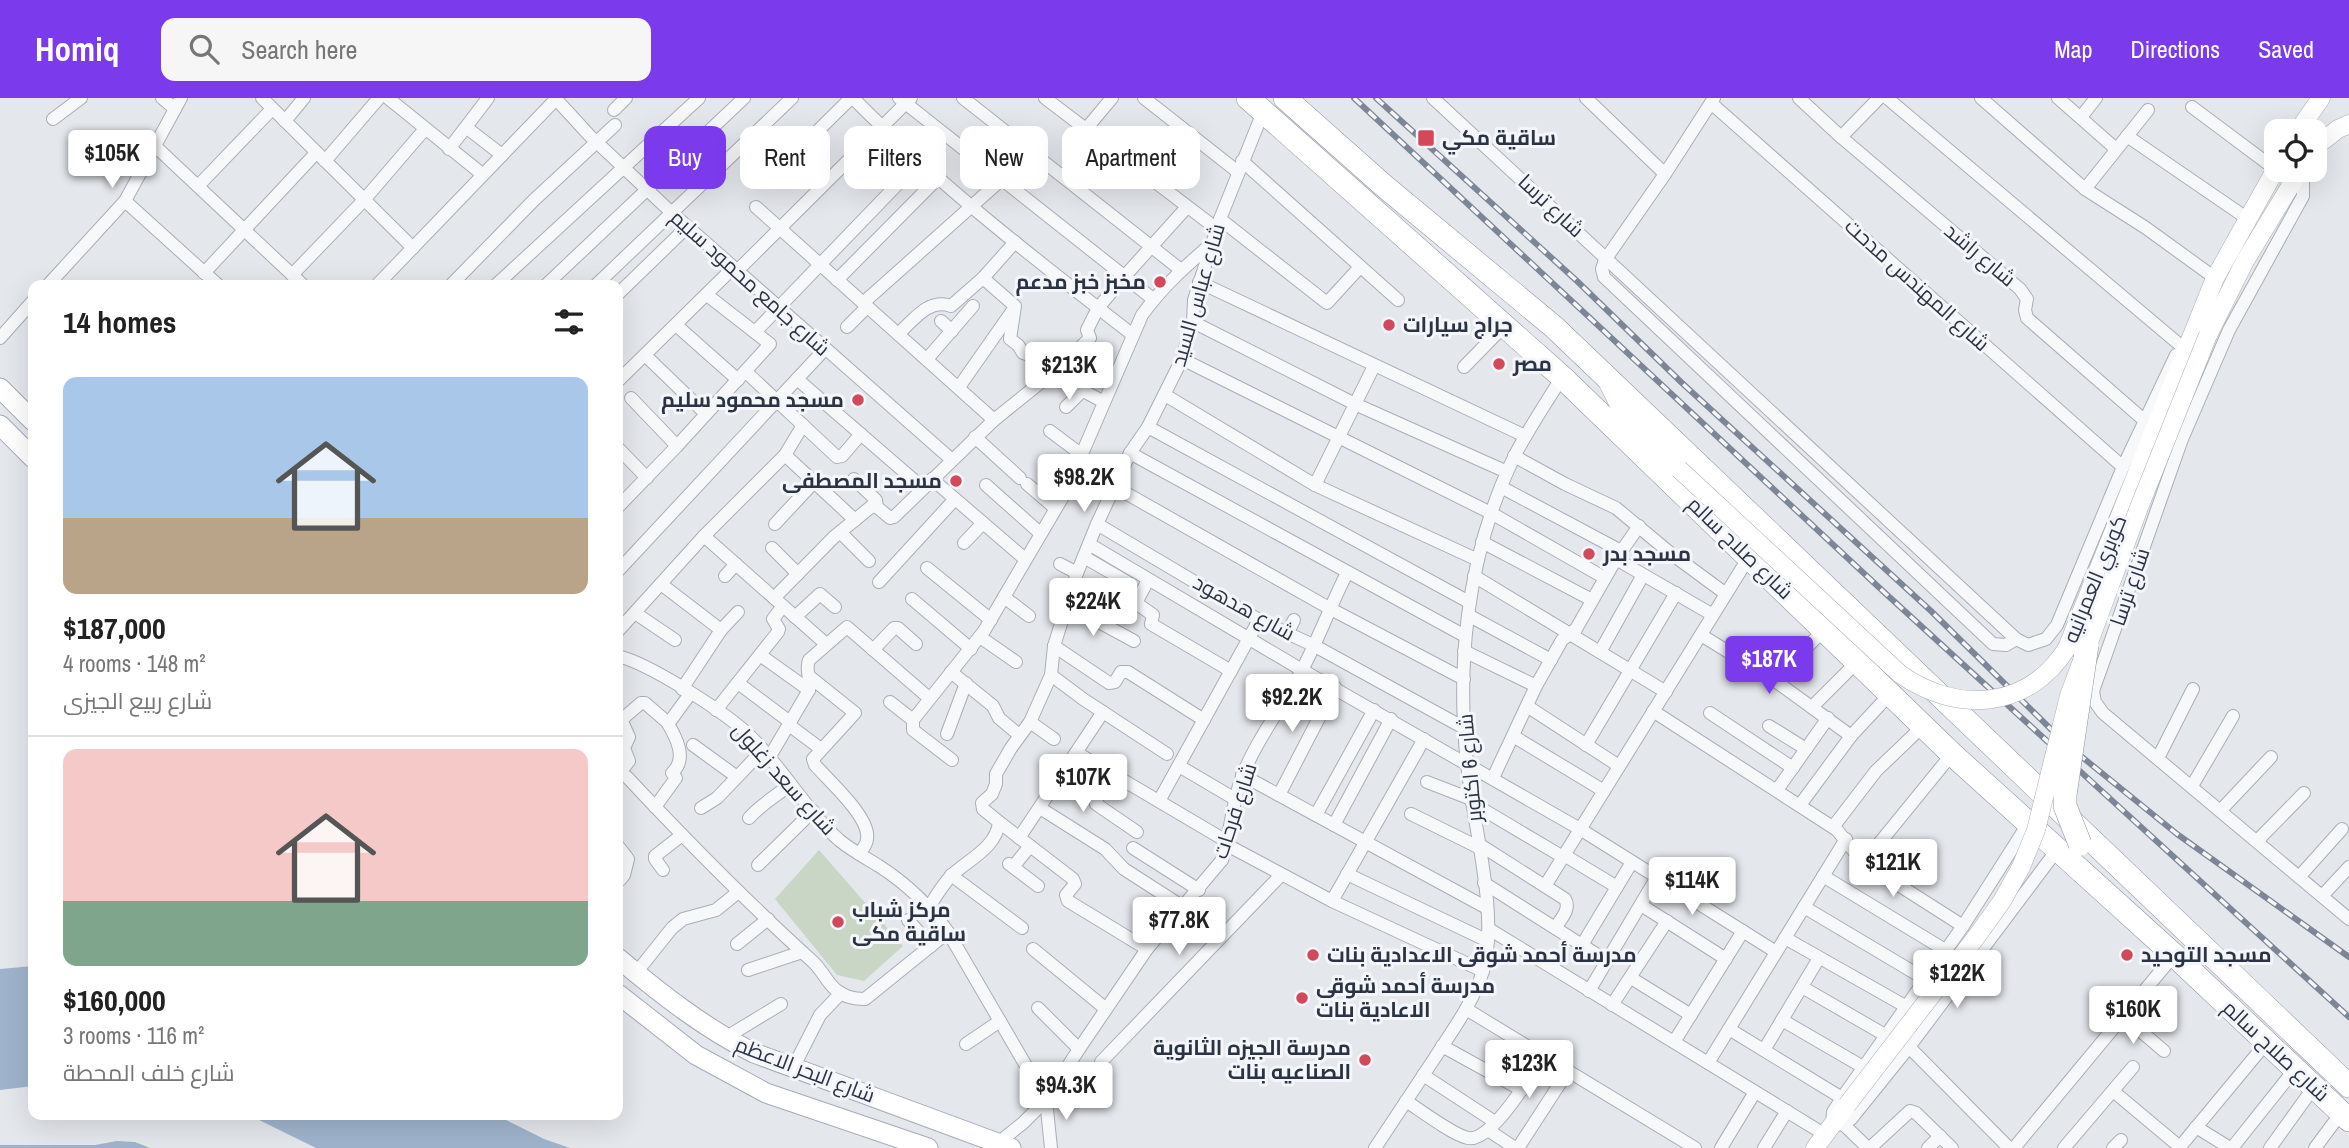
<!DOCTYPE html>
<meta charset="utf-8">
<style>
body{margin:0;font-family:"Archivo Narrow",Cairo,sans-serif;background:#f6f6f6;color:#222;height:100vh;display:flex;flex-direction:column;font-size:26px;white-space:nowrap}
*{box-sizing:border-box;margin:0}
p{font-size:23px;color:#767676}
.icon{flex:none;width:38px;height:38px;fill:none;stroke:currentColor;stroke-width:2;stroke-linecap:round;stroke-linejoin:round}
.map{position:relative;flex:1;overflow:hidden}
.panel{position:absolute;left:28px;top:182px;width:595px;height:840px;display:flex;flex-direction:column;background:#fff;border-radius:14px;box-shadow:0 7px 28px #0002}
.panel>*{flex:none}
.banner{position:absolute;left:644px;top:28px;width:665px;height:63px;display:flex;gap:14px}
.tools{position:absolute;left:2264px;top:21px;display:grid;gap:14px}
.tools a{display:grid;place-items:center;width:63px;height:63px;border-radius:14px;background:#fff;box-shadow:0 7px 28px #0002;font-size:35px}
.price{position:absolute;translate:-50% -60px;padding:0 16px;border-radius:7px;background:#fff;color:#222;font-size:23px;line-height:46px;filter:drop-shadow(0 2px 4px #0008)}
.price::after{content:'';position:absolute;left:50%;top:42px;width:21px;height:16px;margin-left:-10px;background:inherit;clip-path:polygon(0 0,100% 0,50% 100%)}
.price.current{background:#7c3aed;color:#fff}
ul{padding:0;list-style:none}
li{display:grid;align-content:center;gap:14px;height:371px;padding:0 35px}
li+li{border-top:2px solid #e0e0e0}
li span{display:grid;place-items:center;height:217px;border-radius:14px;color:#555}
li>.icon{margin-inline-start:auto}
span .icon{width:126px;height:126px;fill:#fffc;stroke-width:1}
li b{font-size:30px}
h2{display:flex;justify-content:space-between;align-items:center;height:84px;padding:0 35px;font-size:30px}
.pill{padding:0 24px;border-radius:14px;background:#fff;box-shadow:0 7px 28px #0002;font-size:24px;line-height:63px}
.pill.current{background:#7c3aed;color:#fff}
header{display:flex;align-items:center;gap:42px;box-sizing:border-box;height:98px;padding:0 35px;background:#7c3aed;color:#fff}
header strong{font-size:33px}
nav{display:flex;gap:38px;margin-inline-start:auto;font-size:24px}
.search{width:490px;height:63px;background:#f6f6f6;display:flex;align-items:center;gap:18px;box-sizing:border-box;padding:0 24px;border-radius:14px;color:#767676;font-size:26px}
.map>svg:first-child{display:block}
</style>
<header>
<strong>Homiq</strong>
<div class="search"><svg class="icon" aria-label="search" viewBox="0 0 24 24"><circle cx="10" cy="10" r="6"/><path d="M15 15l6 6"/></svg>Search here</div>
<nav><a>Map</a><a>Directions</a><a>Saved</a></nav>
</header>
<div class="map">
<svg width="2349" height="1050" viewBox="0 0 2349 1050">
<rect width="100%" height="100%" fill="#e4e7ec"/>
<!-- green -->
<path fill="#c9d6c5" d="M819,752L903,848L864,883L837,877L775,801Z"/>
<!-- water -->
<g fill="#9fb4cc">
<path d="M33,868V988L0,992V871Z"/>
<path d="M249,1017H496L544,1041L570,1050H316Z"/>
<path d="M117,1043L135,1044L150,1050H0V1047H95Z"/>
</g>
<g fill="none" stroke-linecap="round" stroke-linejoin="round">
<defs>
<g id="street">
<path d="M162,0L175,11"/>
<path d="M262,0L413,150"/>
<path d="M388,0L482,76"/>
<path d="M853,0C939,87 1036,162 1133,237"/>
<path d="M899,0L1153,201"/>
<path d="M963,0L1181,172"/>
<path d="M1045,0L1217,131"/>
<path d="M1144,0L1238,74"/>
<path d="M1433,0L2016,541L2028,547L2046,541L2057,527L2123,369L2176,257"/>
<path d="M1586,0L1665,76"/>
<path d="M1714,0L1665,76L1605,162L1602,171L1604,179L1993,546L2006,547L2016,541"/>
<path d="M1799,0L1841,39L2020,191L2027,201L2025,212L2027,220L2145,323"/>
<path d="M1887,0L2180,247"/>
<path d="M1981,0L2085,91L2146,130L2215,180"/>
<path d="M2058,0L2116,51"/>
<path d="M556,1L589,37L672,115L952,362"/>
<path d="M1711,5L2123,369"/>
<path d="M2192,9L2275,71"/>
<path d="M614,12L626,0"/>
<path d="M2081,19L2096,0"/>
<path d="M53,21L81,0"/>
<path d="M285,23L304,0"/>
<path d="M467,30L502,57"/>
<path d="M1086,31L1112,0"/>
<path d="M2127,38L2248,121"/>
<path d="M1841,39L1879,0"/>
<path d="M155,48L303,187"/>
<path d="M449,51L488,0"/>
<path d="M325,63L379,0"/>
<path d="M1242,63L1398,202"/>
<path d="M2303,72V98L2229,232L2182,341L2093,593L2095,604L2103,615L2349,821"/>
<path d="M773,77L851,0"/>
<path d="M198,88L272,11"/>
<path d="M2085,91L2148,12"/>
<path d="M125,103L218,187"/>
<path d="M756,109L994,322"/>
<path d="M1220,121L1327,205L1360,169"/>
<path d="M737,173L911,0"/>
<path d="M204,175L316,55"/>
<path d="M292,177L364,102L425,31"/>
<path d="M983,180L1015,208L1010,241L1018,247L1023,255L1033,258L1036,263L1040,257L1076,289L1104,304"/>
<path d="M837,182L938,80"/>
<path d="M1199,184L1525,338"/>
<path d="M48,187L125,103L181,0"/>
<path d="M377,187L557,0"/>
<path d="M451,187L534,102L615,27"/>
<path d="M496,187L699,0"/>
<path d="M546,187L744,0"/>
<path d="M596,187L792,0"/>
<path d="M618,196L687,129"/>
<path d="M863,205L1001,82"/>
<path d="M941,223L952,233"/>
<path d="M1193,224L1355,306L1507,374"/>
<path d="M676,227L738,282"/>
<path d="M847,229L867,209"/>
<path d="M755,234L919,64"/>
<path d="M898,236C914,222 928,200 951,208L983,180L1015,144"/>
<path d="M0,240L33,203"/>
<path d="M646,258L706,316"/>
<path d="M927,261L973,208"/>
<path d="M1182,261L1491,415L1605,480"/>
<path d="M1464,269L1504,228"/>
<path d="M746,274L837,359L842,358L861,336"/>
<path d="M797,281L923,390"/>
<path d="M618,283L733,170"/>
<path d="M959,289L1013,212"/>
<path d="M1165,297L1315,387L1478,462"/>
<path d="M631,300L677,348"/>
<path d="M1066,309L1082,293"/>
<path d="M1148,329L1469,504"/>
<path d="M1050,333L1082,357"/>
<path d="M975,339L1020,380"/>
<path d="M618,350L647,380"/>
<path d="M1130,355L1465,538"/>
<path d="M785,357L855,422"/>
<path d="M1514,358L1565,386L1616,410L1669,454L1726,496"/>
<path d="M1049,379L1065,395"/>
<path d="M854,381L876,402L877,409L890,420L894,419L994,322L1056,272L1090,240L1087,232L1098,210L1124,179L1187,109"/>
<path d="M932,381L1025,461"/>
<path d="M1027,386L1055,410"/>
<path d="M986,387L1040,435"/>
<path d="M1315,387L1374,268"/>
<path d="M1115,389L1329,510L1464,581"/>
<path d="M1501,389L1621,453"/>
<path d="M618,409L677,348L770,246L707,197"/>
<path d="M775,426L814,384"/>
<path d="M1097,426L1259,522L1315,548L1466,631"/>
<path d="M840,434L869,463"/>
<path d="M704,438L826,546"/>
<path d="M1482,444L1592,502"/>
<path d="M964,445L983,425"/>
<path d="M1089,446L1302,572L1580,731L1776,854"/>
<path d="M772,450L798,476"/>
<path d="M1084,459L1127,484"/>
<path d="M1616,461L1713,517"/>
<path d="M1060,466L1077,475"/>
<path d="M927,470L991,522"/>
<path d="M618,473L825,251"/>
<path d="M725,478L736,466"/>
<path d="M1474,478L1666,594"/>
<path d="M1148,482L1136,505L1153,517L1151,526L1231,573"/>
<path d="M879,484L955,401"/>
<path d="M661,486L721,532"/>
<path d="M1004,499L1029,518"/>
<path d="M774,500L834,439L872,408L877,409"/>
<path d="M912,501L971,551"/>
<path d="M1068,507L1134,543"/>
<path d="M635,515L675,542"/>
<path d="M1468,517L1551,562"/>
<path d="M795,519L820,496L835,509"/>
<path d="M618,533L704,438L785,357L803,327"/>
<path d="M1287,536L1294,522"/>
<path d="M1701,537L1774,582L1851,638"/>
<path d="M980,539L1016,564"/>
<path d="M1054,548L1109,585L1115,584L1121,574H1128L1204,622"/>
<path d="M873,552L894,530H898L916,546"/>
<path d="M1464,553L1536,588"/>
<path d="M1600,554L1643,477"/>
<path d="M760,557L809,592"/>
<path d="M618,558C650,566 729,616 753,641C784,672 806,712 839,742C851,752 866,760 879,768C907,786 929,807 948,834L1046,1002L1051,1050"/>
<path d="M951,574L993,608L999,620L1019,637"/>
<path d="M1051,577L1083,601L1167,656"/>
<path d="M810,579L855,615L813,661L815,667C829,683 871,720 867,741C867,746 862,752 859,756"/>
<path d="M1774,582L1824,532"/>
<path d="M738,585L790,624"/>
<path d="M682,591L721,532L738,514"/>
<path d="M890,604L913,622"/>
<path d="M1527,608L1619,668"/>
<path d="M1812,609L1857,564"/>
<path d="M716,612L778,534L779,531L773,521L783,508"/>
<path d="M1653,613L1837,732L1857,757L1872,770L1963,828"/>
<path d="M1710,615L1793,670"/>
<path d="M621,622L641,605H645L667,624L671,622L690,596"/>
<path d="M667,624C676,639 688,661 672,675"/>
<path d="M1030,624L1054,641"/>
<path d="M789,627L821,651"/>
<path d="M1769,628L1806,651"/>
<path d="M947,636L966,585"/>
<path d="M1513,638L1604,693"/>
<path d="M693,647L737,679"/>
<path d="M1586,647L1676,495"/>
<path d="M1077,655L1228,744"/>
<path d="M769,660L809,592C811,582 805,571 809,562L847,529L929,600"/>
<path d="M2158,660L2193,591"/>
<path d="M952,662L913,632V622L984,533L1065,395L1142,217C1162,189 1186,168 1211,146"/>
<path d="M1179,668L1235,701"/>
<path d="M1113,676L1096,702V706L1137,734"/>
<path d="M618,677L629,663L624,650L629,639L619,617"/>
<path d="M1242,677L1487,810"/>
<path d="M627,679C686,742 747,804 811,862C821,870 826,883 835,891C843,899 854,901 865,901L948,834"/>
<path d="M1493,680L1536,588L1562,542L1576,531L1616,461L1639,428"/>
<path d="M1427,684L1471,701"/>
<path d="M2192,688L2233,618"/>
<path d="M1777,692L1828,620"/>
<path d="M1279,697L1335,589"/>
<path d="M1159,703L1259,522"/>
<path d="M1472,705L1563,759"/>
<path d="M1800,707L1851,638L1890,596"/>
<path d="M655,709L676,680"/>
<path d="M701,710L717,700L763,652"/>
<path d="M1040,710L1105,751L1124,771L1183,809"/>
<path d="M2221,712L2271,659"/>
<path d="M1411,716L1478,749"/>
<path d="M1316,717L1374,612"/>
<path d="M749,720C761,706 777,698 790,686"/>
<path d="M999,724L1073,781L1075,786L1066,797L1068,803L1147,851"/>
<path d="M2028,726L1963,828L1842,1000L1833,1014L1832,1027L1843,1026L1851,1021L1909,949L2057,752"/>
<path d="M1334,727L1391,621"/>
<path d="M1833,729L1876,673L1923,628"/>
<path d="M1019,740L1103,614"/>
<path d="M2257,743L2304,695"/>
<path d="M1477,745L1565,801C1571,811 1561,821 1555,830"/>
<path d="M1227,747L1332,803L1483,873"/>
<path d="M618,748L628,761L624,777L620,782"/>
<path d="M1133,750L1199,792"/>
<path d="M1564,757L1617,789"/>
<path d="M1864,764L1952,656"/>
<path d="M1009,766L1038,788"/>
<path d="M758,767L813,713"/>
<path d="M1013,769L1030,748"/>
<path d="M663,772L655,761V758L682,737"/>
<path d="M1347,776L1488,843"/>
<path d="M951,777L1022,830"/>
<path d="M1823,778L1945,852"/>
<path d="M2299,779L2342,731"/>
<path d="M1484,785L1607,863"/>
<path d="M1545,788L1749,459"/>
<path d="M2322,798L2349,769"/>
<path d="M1332,803L1424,641"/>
<path d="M1641,807L1726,861"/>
<path d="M929,809C936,798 943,786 952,777C968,762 997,749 999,724L983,711L982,705L992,696L996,686V676L1011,650L1030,624L1051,577L1054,548L1077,475L1097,426L1130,355L1148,329L1182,261L1193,224L1194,202L1220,121L1263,14"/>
<path d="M1804,809L1925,881"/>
<path d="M908,822L931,848"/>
<path d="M1489,831L1824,1036"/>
<path d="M1785,840L1905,908"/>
<path d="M737,846L768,821"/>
<path d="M1582,847L1632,764"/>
<path d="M1033,851L1106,911"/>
<path d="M748,872L802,854"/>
<path d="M636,875L672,830L683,821L716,812L737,795"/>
<path d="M1631,880L1691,917"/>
<path d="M1802,889L1885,937"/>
<path d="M1589,893L1657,779"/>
<path d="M1612,907L1667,823"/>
<path d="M1038,910L1079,951"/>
<path d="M1466,911L1695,1050"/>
<path d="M2123,918L2164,953"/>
<path d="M1782,922L1863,969"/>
<path d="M1729,931L1842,1000"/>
<path d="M725,940L781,906"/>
<path d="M1674,944L1743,833"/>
<path d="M966,946L1000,923"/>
<path d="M1442,948L1522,992"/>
<path d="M1909,949L2009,1050"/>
<path d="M1764,952L1819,860"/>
<path d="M1101,964L1281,777"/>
<path d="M1708,965L1846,741"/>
<path d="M793,970L820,917L841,895"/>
<path d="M1423,977L1495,1024"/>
<path d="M2113,993L2180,1049"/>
<path d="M1406,1003C1420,1012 1453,1037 1468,1040C1491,1045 1532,976 1543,957"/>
<path d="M1843,1026L1868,1050"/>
<path d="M2196,1029L2230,1050"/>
<path d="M1488,1032L1515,1050"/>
<path d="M998,1045L1023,1025L1046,1002L1079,951L1147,851L1222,762C1231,735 1231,707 1242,679C1255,644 1284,606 1302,572C1319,540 1331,506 1347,475"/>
<path d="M1375,1050C1395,1020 1414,991 1434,961C1452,933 1473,905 1483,873C1498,823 1477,741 1470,689C1454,577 1465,459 1515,357C1529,330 1546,305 1562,279"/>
<path d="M1518,1050L1568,973"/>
<path d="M1721,1050L1755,994"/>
<path d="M1764,1050L1787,1013"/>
<path d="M1870,1050L1910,1013L1916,1015L1952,1050"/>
<path d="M1928,1050L1940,1038"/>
<path d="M2014,1050L2174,857"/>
<path d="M2064,1050L2133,969"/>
<path d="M2113,1050L2121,1042"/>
<path d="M2179,1050L2267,944"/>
<path d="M2232,1050L2295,971"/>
<path d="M2270,1050L2314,989"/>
<path d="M2315,1050L2341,1015"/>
</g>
<g id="secondary">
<path d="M2298,33L2321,0"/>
<path d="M2315,49L2338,31L2349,26"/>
<path d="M2208,237L2245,163L2300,72"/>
<path d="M1607,283L1622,313L1679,371"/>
<path d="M2067,550L2215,180L2277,69"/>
<path d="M1815,1050L1847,1007"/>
</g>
<g id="primary">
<path d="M0,290L33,323"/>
<path d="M0,327L33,360"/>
<path d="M618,860C661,896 704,930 754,955L1011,1050"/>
<path d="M618,896L696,957L766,995L928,1050"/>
</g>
<g id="highway">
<path d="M1248,0L1562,279L1952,656L2174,857L2349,1022"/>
<path d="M1285,0L1383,87L1554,229L2349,988"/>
</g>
</defs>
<!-- street casing -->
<use href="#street" stroke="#a9aeb7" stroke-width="14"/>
<!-- secondary casing -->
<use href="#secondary" stroke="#a9aeb7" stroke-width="19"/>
<!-- primary casing -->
<use href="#primary" stroke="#a3abb8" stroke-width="21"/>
<!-- highway casing -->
<use href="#highway" stroke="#8b94a3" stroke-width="24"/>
<!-- street -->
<use href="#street" stroke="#f7f8fa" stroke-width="12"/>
<!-- secondary -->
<use href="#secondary" stroke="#fff" stroke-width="18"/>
<!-- primary -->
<use href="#primary" stroke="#fff" stroke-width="19"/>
<!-- highway -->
<use href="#highway" stroke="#fff" stroke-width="23"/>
<defs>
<g id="rail">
<path d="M1354,0L1885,495L2349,919"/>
<path d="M1376,0L1577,183L1682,285L1931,513L2066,646L2177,736L2349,859"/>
</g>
</defs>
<!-- rail casing -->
<use href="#rail" stroke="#7d8696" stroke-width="6"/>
<!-- rail -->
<use href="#rail" stroke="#f4f6f9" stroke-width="3.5" stroke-dasharray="10" stroke-linecap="butt"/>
<defs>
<g id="secondary-bridge">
<path d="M1679,371L1900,576C1957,616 2028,612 2067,550"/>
<path d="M1847,1007L1977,838L2002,803L2021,769L2036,732L2069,598L2138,412L2208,237"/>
</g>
<path id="highway-bridge" d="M2080,746L2065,708V697L2087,547"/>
</defs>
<!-- secondary-bridge casing -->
<use href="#secondary-bridge" stroke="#a9aeb7" stroke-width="19" stroke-linecap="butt"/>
<!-- highway-bridge casing -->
<use href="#highway-bridge" stroke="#8b94a3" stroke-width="24" stroke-linecap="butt"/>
<!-- secondary-bridge -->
<use href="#secondary-bridge" stroke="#fff" stroke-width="18"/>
<!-- highway-bridge -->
<use href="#highway-bridge" stroke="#fff" stroke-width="23"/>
</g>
<!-- markers -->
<g fill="#d1495b" stroke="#f4f6f9" stroke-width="2.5">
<rect x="1417" y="31" width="18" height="18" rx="3.5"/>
<circle cx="1160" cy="184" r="7"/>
<circle cx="1389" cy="227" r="7"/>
<circle cx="1499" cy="266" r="7"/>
<circle cx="858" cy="302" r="7"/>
<circle cx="956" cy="383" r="7"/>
<circle cx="1589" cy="456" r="7"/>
<circle cx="838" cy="824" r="7"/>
<circle cx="1313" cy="857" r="7"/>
<circle cx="2127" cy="857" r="7"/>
<circle cx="1302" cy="900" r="7"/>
<circle cx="1365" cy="962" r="7"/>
</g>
<g text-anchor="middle" stroke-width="6" stroke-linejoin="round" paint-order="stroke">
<!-- poi labels -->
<g font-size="21" font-weight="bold" fill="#2b3445" stroke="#f4f6f9" text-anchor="start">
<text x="1442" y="47">ساقية مكي</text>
<text x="1146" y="191" text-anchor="end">مخبز خبز مدعم</text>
<text x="1403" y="234">جراج سيارات</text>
<text x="1513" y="273">مصر</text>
<text x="844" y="309" text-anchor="end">مسجد محمود سليم</text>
<text x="942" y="390" text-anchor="end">مسجد المصطفى</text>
<text x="1603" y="463">مسجد بدر</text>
<text x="852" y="819">مركز شباب<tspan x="852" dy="24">ساقية مكى</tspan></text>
<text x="1327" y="864">مدرسة أحمد شوقى الاعدادية بنات</text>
<text x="2141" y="864">مسجد التوحيد</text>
<text x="1316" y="895">مدرسة أحمد شوقى<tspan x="1316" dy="24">الاعادية بنات</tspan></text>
<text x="1351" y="957" text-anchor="end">مدرسة الجيزه الثانوية<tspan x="1351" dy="24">الصناعيه بنات</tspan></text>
</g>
<!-- street labels -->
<g font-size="21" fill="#2b3445" stroke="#f4f6f9">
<text transform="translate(1551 108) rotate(43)" y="7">شارع ترسا</text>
<text transform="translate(1980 157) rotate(40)" y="7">شارع راشد</text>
<text transform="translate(750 185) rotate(42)" y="7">شارع جامع محمود سليم</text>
<text transform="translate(1917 187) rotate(42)" y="7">شارع المهندس مدحت</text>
<text transform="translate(1198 197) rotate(-74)" y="7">شارع عباس السيد</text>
<text transform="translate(1740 450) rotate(44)" y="7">شارع صلاح سالم</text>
<text transform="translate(2095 481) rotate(-68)" y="7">كوبري العمرانيه</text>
<text transform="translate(2130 489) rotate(-71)" y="7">شارع ترسا</text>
<text transform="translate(1244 510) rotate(29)" y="7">شارع هدهود</text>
<text transform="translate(1470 670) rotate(-95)" y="7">شارع 6 اكتوبر</text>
<text transform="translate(784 681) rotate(48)" y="7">شارع سعد زغلول</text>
<text transform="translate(1235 713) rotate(-72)" y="7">شارع فرحات</text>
<text transform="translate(2276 953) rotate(43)" y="7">شارع صلاح سالم</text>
<text transform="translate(805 972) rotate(21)" y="7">شارع البحر الاعظم</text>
</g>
</g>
</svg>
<div class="tools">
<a><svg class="icon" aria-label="locate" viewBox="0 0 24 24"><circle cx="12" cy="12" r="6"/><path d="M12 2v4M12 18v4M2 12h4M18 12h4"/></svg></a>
</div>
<b class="price" style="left:112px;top:92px">$105K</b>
<b class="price" style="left:1069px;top:304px">$213K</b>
<b class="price" style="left:1084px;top:416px">$98.2K</b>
<b class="price" style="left:1093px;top:540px">$224K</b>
<b class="price current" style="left:1769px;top:598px">$187K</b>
<b class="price" style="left:1292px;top:636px">$92.2K</b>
<b class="price" style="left:1083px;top:716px">$107K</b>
<b class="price" style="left:1893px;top:801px">$121K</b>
<b class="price" style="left:1692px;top:819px">$114K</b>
<b class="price" style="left:1179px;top:859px">$77.8K</b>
<b class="price" style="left:1957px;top:912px">$122K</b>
<b class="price" style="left:2133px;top:948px">$160K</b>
<b class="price" style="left:1529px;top:1002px">$123K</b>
<b class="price" style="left:1066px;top:1024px">$94.3K</b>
<div class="banner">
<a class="pill current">Buy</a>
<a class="pill">Rent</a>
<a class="pill">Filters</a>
<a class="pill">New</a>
<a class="pill">Apartment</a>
</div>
<section class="panel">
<h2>14 homes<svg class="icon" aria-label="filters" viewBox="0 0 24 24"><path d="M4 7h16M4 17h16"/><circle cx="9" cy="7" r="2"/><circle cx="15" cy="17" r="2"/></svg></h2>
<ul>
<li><span style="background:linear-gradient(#a9c7e8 65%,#b9a48a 0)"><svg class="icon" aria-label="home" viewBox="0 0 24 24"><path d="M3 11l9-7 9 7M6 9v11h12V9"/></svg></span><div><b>$187,000</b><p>4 rooms · 148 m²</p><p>شارع ربيع الجيزى</p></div></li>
<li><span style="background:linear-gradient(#f6c9c9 70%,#7fa58c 0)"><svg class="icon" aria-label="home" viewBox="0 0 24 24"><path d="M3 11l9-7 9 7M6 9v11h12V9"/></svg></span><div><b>$160,000</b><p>3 rooms · 116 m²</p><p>شارع خلف المحطة</p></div></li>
</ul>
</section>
</div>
